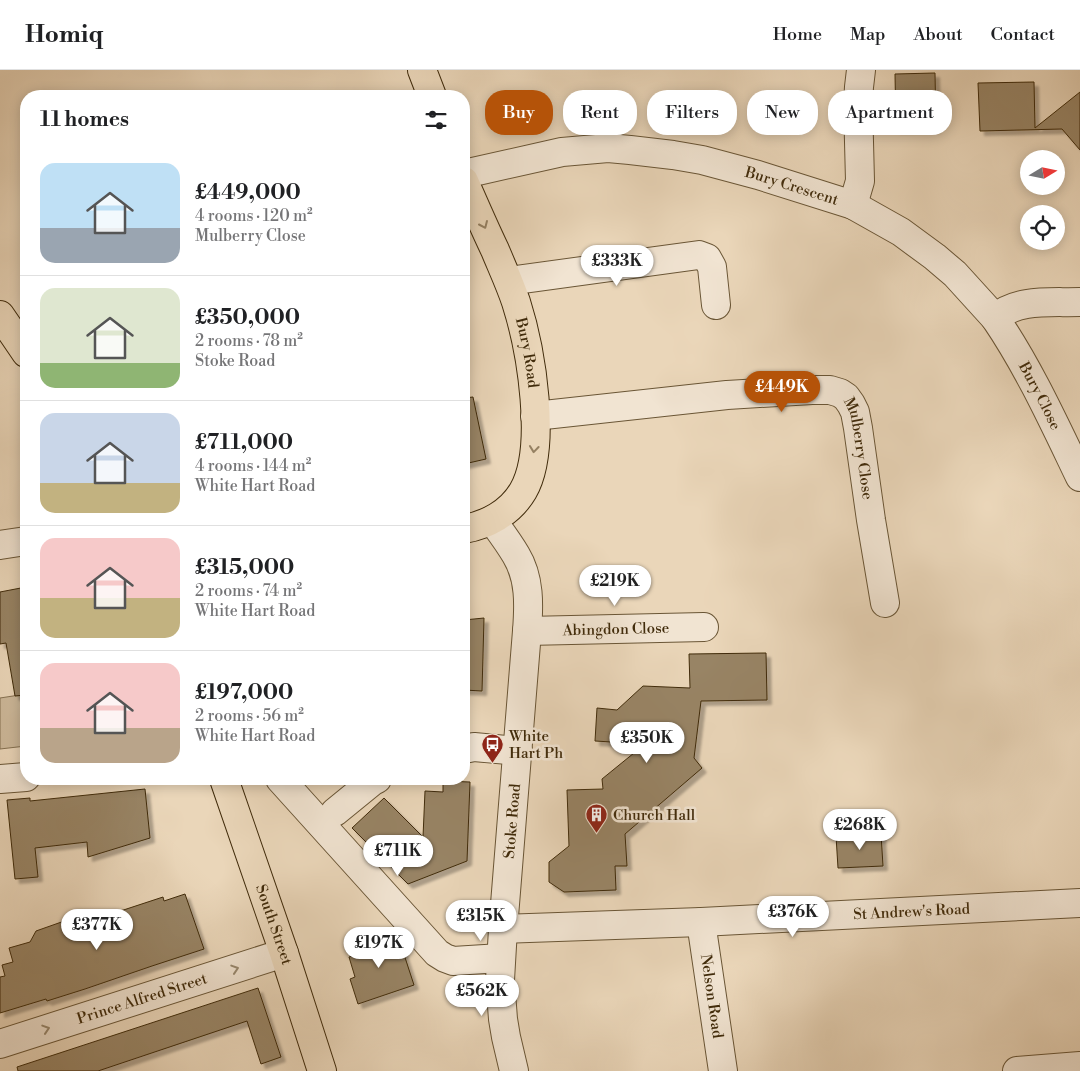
<!DOCTYPE html>
<meta charset="utf-8">
<style>
body{margin:0;font-family:"Libre Bodoni",serif;background:#f2f2f2;color:#202124;height:100vh;display:flex;flex-direction:column;font-size:19px;white-space:nowrap}
*{box-sizing:border-box;margin:0}
p{font-size:16px;color:#757577}
.icon{flex:none;width:28px;height:28px;fill:none;stroke:currentColor;stroke-width:2;stroke-linecap:round;stroke-linejoin:round}
.map{position:relative;flex:1;overflow:hidden}
.panel{position:absolute;left:20px;top:20px;width:450px;height:695px;display:flex;flex-direction:column;background:#fff;border-radius:20px;box-shadow:0 2px 12px #0003}
.panel>*{flex:none}
.banner{position:absolute;left:485px;top:20px;width:475px;height:45px;display:flex;gap:10px}
.needle{width:32px;rotate:80deg}
.tools{position:absolute;left:1020px;top:80px;display:grid;gap:10px}
.tools a{display:grid;place-items:center;width:45px;height:45px;border-radius:50%;background:#fff;box-shadow:0 2px 12px #0003;font-size:25px}
.price{position:absolute;translate:-50% -42px;padding:0 11px;border-radius:18px;background:#fff;color:#222;font-size:16px;line-height:32px;filter:drop-shadow(0 1px 2px #0008)}
.price::after{content:'';position:absolute;left:50%;top:30px;width:15px;height:11px;margin-left:-8px;background:inherit;clip-path:polygon(0 0,100% 0,50% 100%)}
.price.current{background:#b45309;color:#fff}
ul{padding:0;list-style:none}
li{display:flex;align-items:center;gap:15px;height:125px;padding:0 20px}
li+li{border-top:1px solid #e0e0e0}
li span{display:grid;place-items:center;flex:none;width:140px;height:100px;border-radius:15px;color:#555}
li>.icon{margin-inline-start:auto}
span .icon{width:60px;height:60px;fill:#fffc;stroke-width:1}
li b{font-size:21px}
h2{display:flex;justify-content:space-between;align-items:center;height:60px;padding:0 20px;font-size:21px}
.tag{padding:0 18px;border-radius:20px;background:#fff;box-shadow:0 2px 12px #0003;font-size:18px;line-height:45px}
.tag.current{background:#b45309;color:#fff}
header{display:flex;align-items:center;gap:30px;box-sizing:border-box;height:70px;padding:0 25px;background:#fff;border-bottom:1px solid #e0e0e0}
header strong{font-size:24px}
nav{display:flex;gap:28px;margin-inline-start:auto;font-size:18px}
.map>svg:first-child{display:block}
</style>
<header>
<strong>Homiq</strong>
<nav><a>Home</a><a>Map</a><a>About</a><a>Contact</a></nav>
</header>
<div class="map">
<svg width="1080" height="1001" viewBox="0 0 1080 1001">
<defs>
<filter id="shadow"><feDropShadow dx="4.5" dy="4.5" stdDeviation="1" flood-color="#0004"/></filter>
</defs>
<rect width="100%" height="100%" fill="#ead6b9"/>
<filter id="stains"><feTurbulence type="fractalNoise" baseFrequency=".004" numOctaves="4"/><feColorMatrix values="0 0 0 0 .2 0 0 0 0 .09 0 0 0 0 .02 0 0 0 .5 -.17"/></filter>
<radialGradient id="worn" r=".72"><stop offset=".6" stop-color="#630" stop-opacity="0"/><stop offset="1" stop-color="#630" stop-opacity=".3"/></radialGradient>
<!-- green -->
<path fill="#cdb99b" stroke="#867253" d="M26,624V676L0,679V628Z"/>
<!-- building -->
<g fill="#988465" stroke="#402b0b" filter="url(#shadow)">
<path d="M935,3L936,58L896,59L895,4Z"/>
<path d="M1034,12L1035,58L1080,22V80L1062,59L980,61L978,13Z"/>
<path d="M473,327L486,389L464,394V328Z"/>
<path d="M26,517V625L15,626L6,573L0,574V522Z"/>
<path d="M484,548L482,621L464,620V550Z"/>
<path d="M766,583L767,630L701,631L694,688L702,698L625,764L627,796H615L616,820L564,822L549,812V792L569,776L567,720L603,719L602,709L645,674L595,671L597,638L617,640L643,616L690,618L689,584Z"/>
<path d="M443,711L470,712L467,791L408,814L352,758L384,728L423,767L425,721L443,722Z"/>
<path d="M145,719L150,768L88,787L87,772L35,778L38,807L15,809L7,730L30,728V731Z"/>
<path d="M881,764L883,796L838,798L836,766Z"/>
<path d="M185,824L204,879L152,896L85,919L47,931L46,929L0,943V907L5,906L2,895L13,892L9,878L30,872L36,861L87,843L90,851L163,827L164,831Z"/>
<path d="M397,863L414,915L358,934L350,909L355,907L349,887L352,886L350,879Z"/>
<path d="M258,918L281,987L261,994L247,951L98,1001H18L17,997Z"/>
</g>
<g fill="none" stroke-linecap="round" stroke-linejoin="round">
<defs>
<g id="minor">
<path id="s1" d="M464,104L562,82L608,78L630,80L673,85L702,90L758,105L853,135L901,162L935,187L955,204L995,248C1018,228 1051,233 1080,232"/>
<path d="M853,135L860,111L858,33L859,17L861,0"/>
<path d="M509,211L699,185L707,188L712,197L716,235"/>
<path id="s2" d="M995,248C1029,298 1054,353 1080,407"/>
<path id="s3" d="M535,346L727,325L812,320H830L840,323L846,327L851,334L855,342L858,358L871,450L885,533"/>
<path d="M492,450C500,461 509,473 516,485C530,508 529,535 527,561L503,859L500,910L503,949L506,967L514,1001"/>
<path d="M0,475L26,471"/>
<path id="s4" d="M527,561L704,557"/>
<path d="M464,679L474,677L518,681"/>
<path d="M0,709L26,707"/>
<path d="M280,709L437,883L445,888L453,891L501,888"/>
<path d="M335,742L373,711L377,709"/>
<path id="s5" d="M701,852L723,1001"/>
<path id="s6" d="M503,859L701,852L1080,833"/>
<path id="s7" d="M0,974L284,883"/>
<path d="M1017,1001L1080,996"/>
</g>
<g id="major">
<path d="M422,0L432,26"/>
<path id="s8" d="M464,111C474,134 484,157 495,180C502,197 510,214 516,232C531,279 548,378 523,421C510,443 487,455 464,459"/>
<path d="M0,245L26,283"/>
<path id="s9" d="M224,709L284,883L322,1001"/>
</g>
</defs>
<!-- minor casing -->
<use href="#minor" stroke="#6a5636" stroke-width="30"/>
<!-- major casing -->
<use href="#major" stroke="#402b0b" stroke-width="30"/>
<!-- minor -->
<use href="#minor" stroke="#f1e4d2" stroke-width="28"/>
<!-- major -->
<use href="#major" stroke="#ead6b9" stroke-width="28"/>
</g>
<!-- one-way arrows -->
<defs><path id="oneway-chevron" d="M-2-3.5L2.5 0L-2 3.5" fill="none" stroke-width="1.6" stroke-linecap="round" stroke-linejoin="round" transform="scale(1.25)"/></defs>
<g stroke="#958062">
<use href="#oneway-chevron" transform="translate(484 155) rotate(66)"/>
<use href="#oneway-chevron" transform="translate(534 379) rotate(96)"/>
</g>
<g stroke="#98886e">
<use href="#oneway-chevron" transform="translate(235 899) rotate(-18)"/>
<use href="#oneway-chevron" transform="translate(46 959) rotate(-18)"/>
</g>
<!-- icons -->
<defs>
<symbol id="bus-pin" viewBox="-11 -11 22 30"><path d="M0 17L-7.5 6A9.5 9.5 0 1 1 7.5 6Z" fill="#8f2418" stroke="#f1e4d2"/><path d="M-5-6H5V4H4V6H2V4H-2V6H-4V4H-5ZM-3.5-4V0h7V-4ZM-3.5 1.2v1.5H-2V1.2ZM2 1.2v1.5H3.5V1.2Z" fill="#fff"/></symbol>
<symbol id="building-pin" viewBox="-11 -11 22 30"><path d="M0 17L-7.5 6A9.5 9.5 0 1 1 7.5 6Z" fill="#8f2418" stroke="#f1e4d2"/><path d="M-4-6H4V6H1V3H-1V6H-4ZM-2.5-4.3h1.7v1.8h-1.7ZM.8-4.3h1.7v1.8H.8ZM-2.5-1h1.7V.8h-1.7ZM.8-1h1.7V.8H.8Z" fill="#fff"/></symbol>
</defs>
<g fill-rule="evenodd">
<use href="#bus-pin" x="480" y="662" width="25" height="34"/>
<use href="#building-pin" x="584" y="732" width="25" height="34"/>
</g>
<g text-anchor="middle" stroke-width="5" stroke-linejoin="round" paint-order="stroke">
<!-- street labels -->
<g font-size="15" fill="#402b0b" stroke="#f1e4d2">
<text dy="5" stroke="none"><textPath href="#s1" startOffset="335">Bury Crescent</textPath></text>
<text dy="5" stroke="none"><textPath href="#s8" startOffset="184">Bury Road</textPath></text>
<text dy="5" stroke="none"><textPath href="#s2" startOffset="90">Bury Close</textPath></text>
<text dy="5" stroke="none"><textPath href="#s3" startOffset="368">Mulberry Close</textPath></text>
<text dy="5" stroke="none"><textPath href="#s4" startOffset="89">Abingdon Close</textPath></text>
<text transform="translate(512 751) rotate(-85)" y="5">Stoke Road</text>
<text dy="5" stroke="none"><textPath href="#s6" startOffset="409">St Andrew's Road</textPath></text>
<text dy="5" stroke="none"><textPath href="#s9" startOffset="154">South Street</textPath></text>
<text dy="5" stroke="none"><textPath href="#s5" startOffset="75">Nelson Road</textPath></text>
<text dy="5" stroke="none"><textPath href="#s7" startOffset="149">Prince Alfred Street</textPath></text>
</g>
<!-- poi labels -->
<g font-size="15" fill="#402b0b" stroke="#f1e4d2" text-anchor="start">
<text x="509" y="671">White<tspan x="509" dy="17">Hart Ph</tspan></text>
<text x="613" y="750">Church Hall</text>
</g>
</g>
<rect width="100%" height="100%" filter="url(#stains)"/>
<rect width="100%" height="100%" fill="url(#worn)"/>
</svg>
<div class="tools">
<a><svg class="needle" viewBox="-14 -14 28 28"><path d="M0-13l5 13h-10z" fill="#e53935"/><path d="M0 13l5-13h-10z" fill="#757577"/></svg></a>
<a><svg class="icon" aria-label="locate" viewBox="0 0 24 24"><circle cx="12" cy="12" r="6"/><path d="M12 2v4M12 18v4M2 12h4M18 12h4"/></svg></a>
</div>
<b class="price" style="left:617px;top:217px">£333K</b>
<b class="price current" style="left:782px;top:343px">£449K</b>
<b class="price" style="left:615px;top:537px">£219K</b>
<b class="price" style="left:647px;top:694px">£350K</b>
<b class="price" style="left:860px;top:781px">£268K</b>
<b class="price" style="left:398px;top:807px">£711K</b>
<b class="price" style="left:793px;top:868px">£376K</b>
<b class="price" style="left:481px;top:872px">£315K</b>
<b class="price" style="left:97px;top:881px">£377K</b>
<b class="price" style="left:379px;top:899px">£197K</b>
<b class="price" style="left:482px;top:947px">£562K</b>
<div class="banner">
<a class="tag current">Buy</a>
<a class="tag">Rent</a>
<a class="tag">Filters</a>
<a class="tag">New</a>
<a class="tag">Apartment</a>
</div>
<section class="panel">
<h2>11 homes<svg class="icon" aria-label="filters" viewBox="0 0 24 24"><path d="M4 7h16M4 17h16"/><circle cx="9" cy="7" r="2"/><circle cx="15" cy="17" r="2"/></svg></h2>
<ul>
<li><span style="background:linear-gradient(#bfe0f5 65%,#9aa5b1 0)"><svg class="icon" aria-label="home" viewBox="0 0 24 24"><path d="M3 11l9-7 9 7M6 9v11h12V9"/></svg></span><div><b>£449,000</b><p>4 rooms · 120 m²</p><p>Mulberry Close</p></div></li>
<li><span style="background:linear-gradient(#dfe7d0 75%,#8fb573 0)"><svg class="icon" aria-label="home" viewBox="0 0 24 24"><path d="M3 11l9-7 9 7M6 9v11h12V9"/></svg></span><div><b>£350,000</b><p>2 rooms · 78 m²</p><p>Stoke Road</p></div></li>
<li><span style="background:linear-gradient(#c9d6e8 70%,#c2b280 0)"><svg class="icon" aria-label="home" viewBox="0 0 24 24"><path d="M3 11l9-7 9 7M6 9v11h12V9"/></svg></span><div><b>£711,000</b><p>4 rooms · 144 m²</p><p>White Hart Road</p></div></li>
<li><span style="background:linear-gradient(#f6c9c9 60%,#c2b280 0)"><svg class="icon" aria-label="home" viewBox="0 0 24 24"><path d="M3 11l9-7 9 7M6 9v11h12V9"/></svg></span><div><b>£315,000</b><p>2 rooms · 74 m²</p><p>White Hart Road</p></div></li>
<li><span style="background:linear-gradient(#f6c9c9 65%,#b9a48a 0)"><svg class="icon" aria-label="home" viewBox="0 0 24 24"><path d="M3 11l9-7 9 7M6 9v11h12V9"/></svg></span><div><b>£197,000</b><p>2 rooms · 56 m²</p><p>White Hart Road</p></div></li>
</ul>
</section>
</div>
